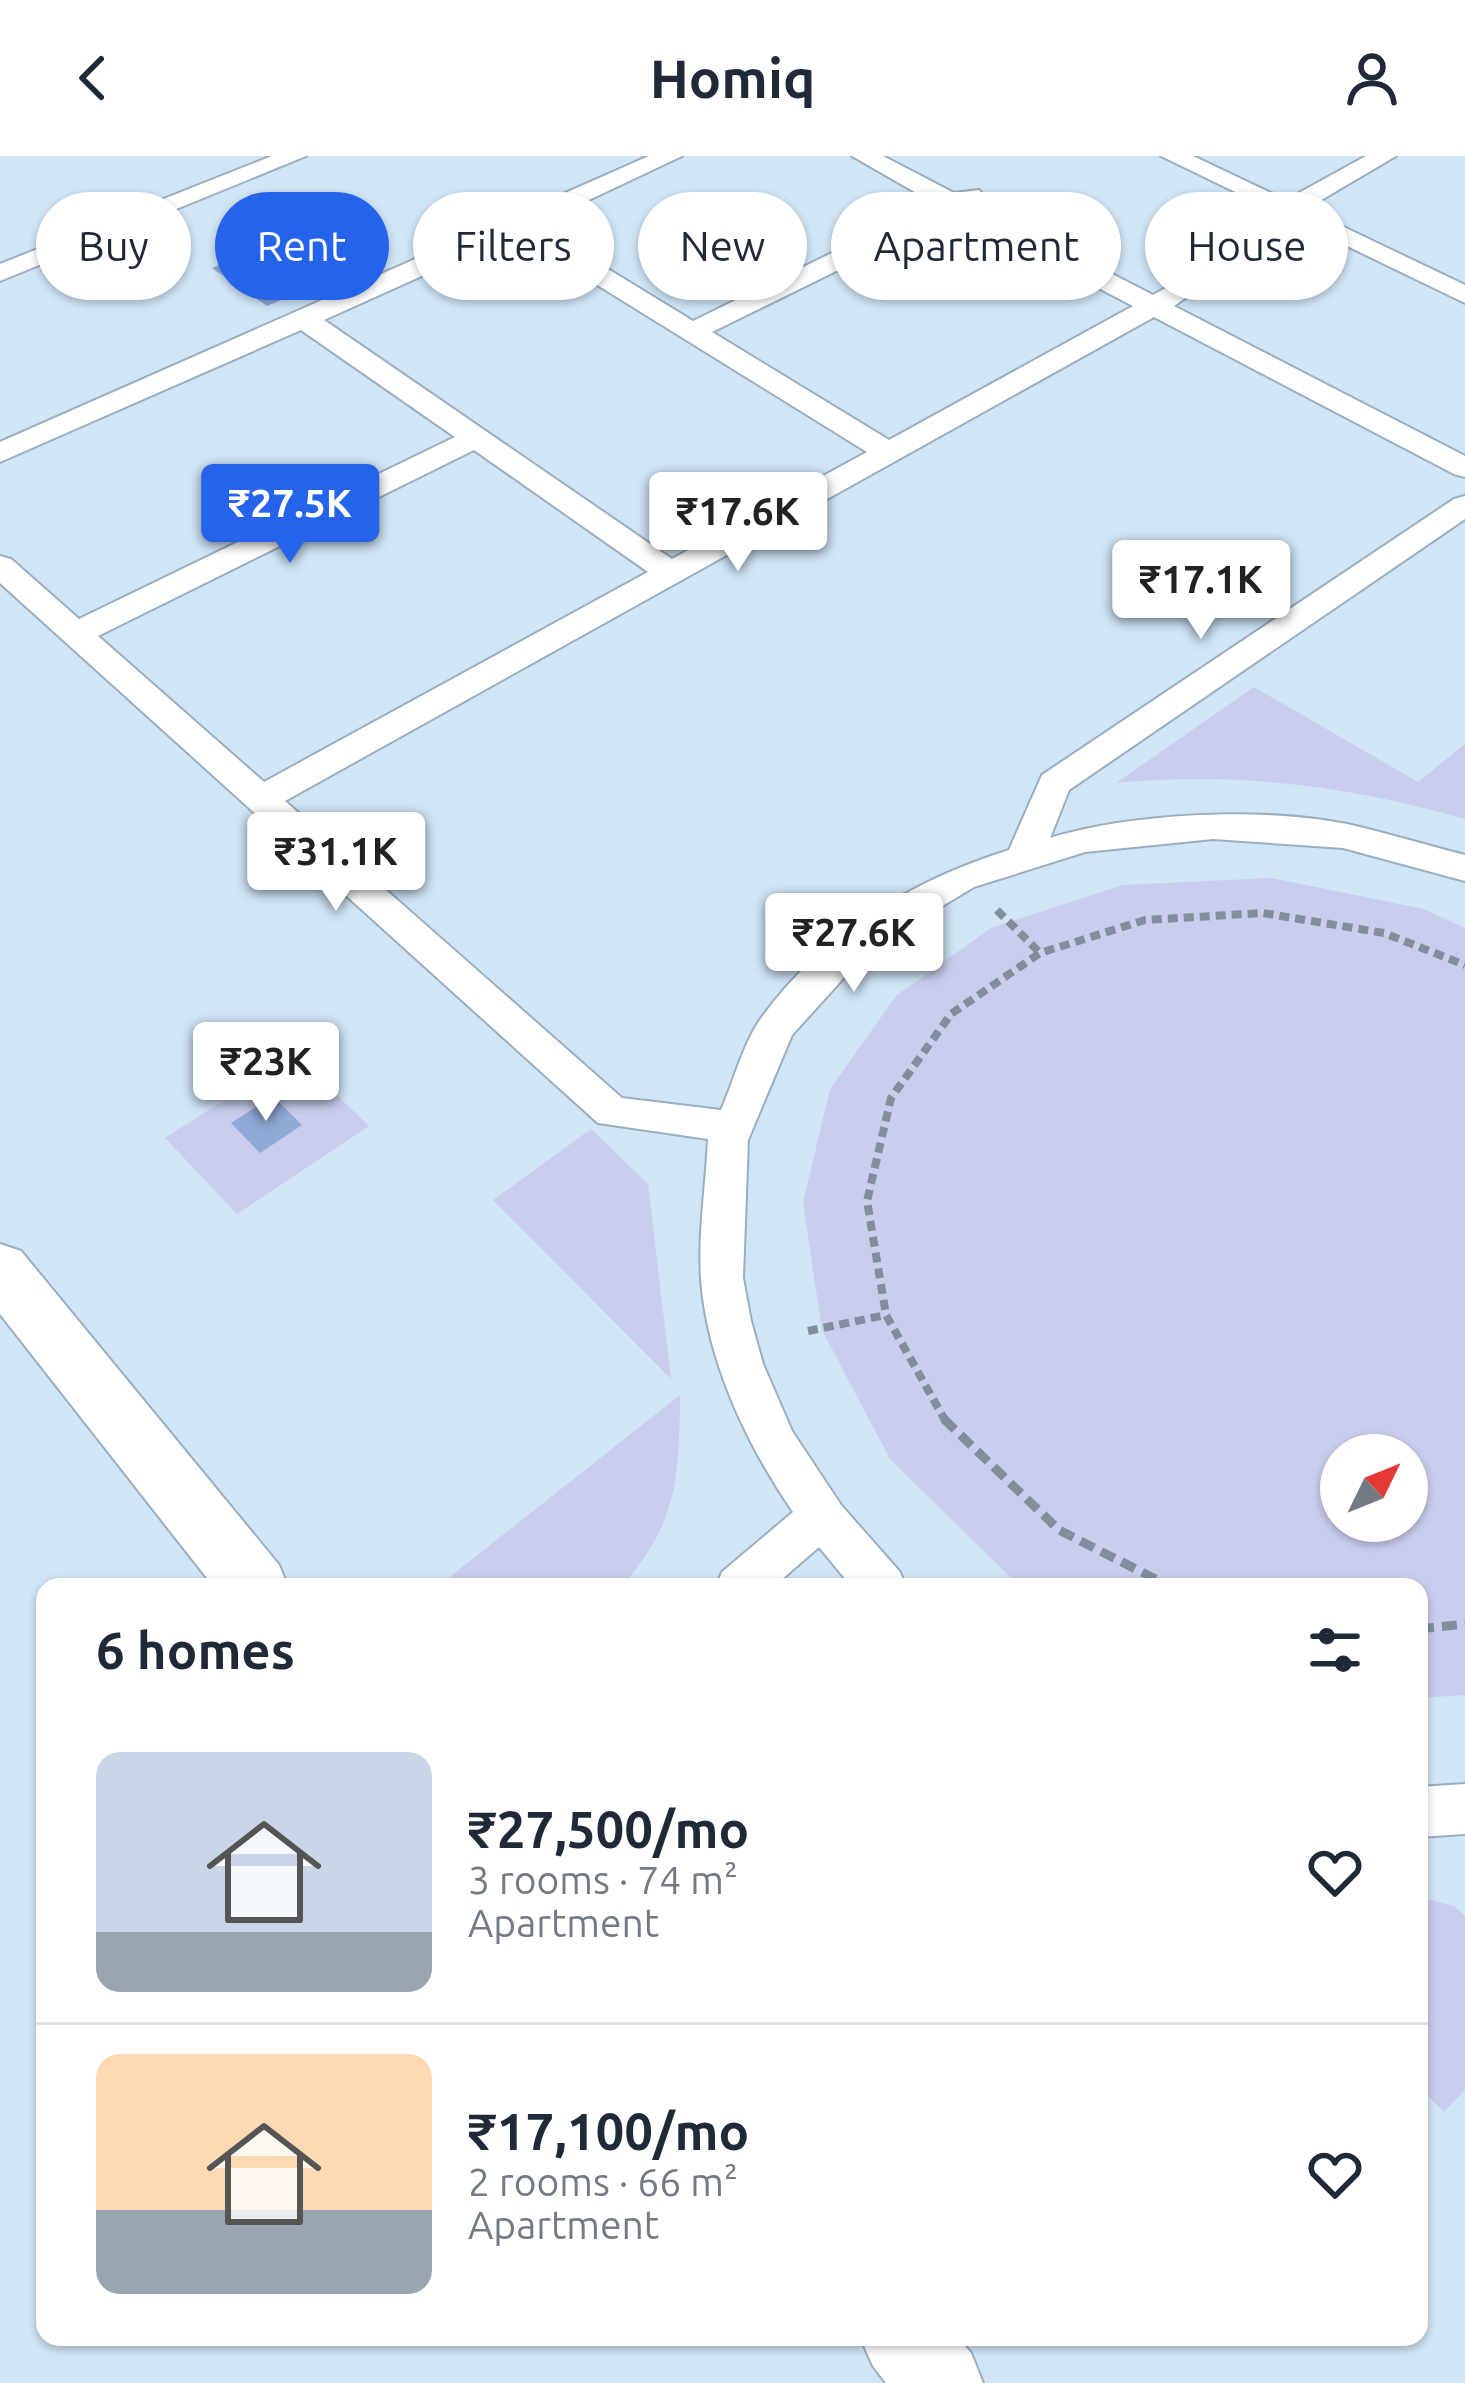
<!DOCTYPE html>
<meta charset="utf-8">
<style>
body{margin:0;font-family:Ubuntu,sans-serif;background:#f2f2f3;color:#1f2937;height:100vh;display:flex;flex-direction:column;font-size:45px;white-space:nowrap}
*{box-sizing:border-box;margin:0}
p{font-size:39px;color:#747a83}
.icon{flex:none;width:66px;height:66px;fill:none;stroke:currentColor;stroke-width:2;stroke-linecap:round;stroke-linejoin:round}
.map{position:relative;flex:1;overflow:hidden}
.drawer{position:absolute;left:36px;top:1422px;width:1392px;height:768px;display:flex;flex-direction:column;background:#fff;border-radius:24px;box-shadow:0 3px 9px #0004}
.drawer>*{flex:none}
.banner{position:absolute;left:36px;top:36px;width:1395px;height:108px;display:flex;gap:24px}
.needle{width:78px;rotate:47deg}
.tools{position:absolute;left:1320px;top:1278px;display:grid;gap:24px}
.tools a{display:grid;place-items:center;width:108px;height:108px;border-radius:50%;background:#fff;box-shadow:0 3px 9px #0004;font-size:60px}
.price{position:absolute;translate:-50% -102px;padding:0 27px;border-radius:12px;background:#fff;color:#222;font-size:39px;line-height:78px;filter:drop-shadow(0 3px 6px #0008)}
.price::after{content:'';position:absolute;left:50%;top:72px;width:36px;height:27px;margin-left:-18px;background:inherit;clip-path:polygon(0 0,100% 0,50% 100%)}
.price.selected{background:#2563eb;color:#fff}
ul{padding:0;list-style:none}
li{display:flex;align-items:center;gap:36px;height:300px;padding:0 60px}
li+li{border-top:3px solid #e0e1e3}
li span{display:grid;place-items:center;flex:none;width:336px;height:240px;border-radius:24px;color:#555}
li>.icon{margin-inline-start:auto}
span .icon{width:144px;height:144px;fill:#fffc;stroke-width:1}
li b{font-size:51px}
h2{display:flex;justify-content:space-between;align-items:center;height:144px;padding:0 60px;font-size:51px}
.tag{padding:0 42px;border-radius:54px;background:#fff;box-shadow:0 3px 9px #0004;font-size:42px;line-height:108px}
.tag.selected{background:#2563eb;color:#fff}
header{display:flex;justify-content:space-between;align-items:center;height:156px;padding:0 60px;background:#fff;font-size:54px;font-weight:700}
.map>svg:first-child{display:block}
</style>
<header><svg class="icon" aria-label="back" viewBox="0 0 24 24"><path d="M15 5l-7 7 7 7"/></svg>Homiq<svg class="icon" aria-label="person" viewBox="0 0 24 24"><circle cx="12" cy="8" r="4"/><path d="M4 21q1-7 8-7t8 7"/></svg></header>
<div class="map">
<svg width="1465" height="2227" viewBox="0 0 1465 2227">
<rect width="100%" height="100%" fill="#d0e5f6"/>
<!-- green -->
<g fill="#cacded" fill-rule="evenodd">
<path d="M1254,531L1418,626L1465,588V663C1350,630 1235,615 1116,627Z"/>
<path d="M1271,722L1424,753L1465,772V1539L1419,1542V1431H1029L1008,1419L890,1303L822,1174L803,1047L830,933L896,840L991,772L1123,729ZM1341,1299H1407V1365H1341Z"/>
<path d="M295,899L369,970L237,1058L165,982Z"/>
<path d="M591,973L648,1028L671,1223L493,1044Z"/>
<path d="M680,1239C679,1321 678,1367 621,1431H437Z"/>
<path d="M1419,1741L1454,1750L1465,1760V1934L1444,1956L1419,1931Z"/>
</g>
<!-- building -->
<g fill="#90a9d6">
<path d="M257,93L312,131L267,150L212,112Z"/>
<path d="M273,940L302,969L260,997L231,967Z"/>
</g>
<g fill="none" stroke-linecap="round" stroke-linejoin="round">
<defs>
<g id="minor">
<path d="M272,0H306L0,125V108Z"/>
<path d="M649,0H682L536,69L693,165L934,47L852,0H883L954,37L979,34L983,39L974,47L1153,139L1171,129H1191L1195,135L1174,150L1465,300V321L1454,318L1154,161L285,645L622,942L721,954C734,925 743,887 762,861C822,778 913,724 1009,694L1042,619L1454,343L1465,340V363L1069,634L1050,682C1132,657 1263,651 1347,668C1387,677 1426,689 1465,699V725L1343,692L1213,683L1085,696L974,731L869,794L792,879L748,984L743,1122L751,1165L763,1208L792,1275L841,1349L900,1416L906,1431H852L819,1391L773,1431H716L722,1416L793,1356C747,1289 707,1205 701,1123C698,1078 706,1029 708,983L598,967L0,427V400L11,403L79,463L455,281L301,174L0,306V286ZM954,57L1133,150L889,284L712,176ZM515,78L867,296L672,403L324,164ZM474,294L648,416L264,626L98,480Z"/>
<path d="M1161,0H1193L1286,44L1366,0H1396L1306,53L1465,129V147Z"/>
<path d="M1465,1628V1678L1419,1681V1631Z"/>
</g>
<g id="secondary">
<path d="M0,1088L21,1095L279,1409L288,1431H214L0,1158Z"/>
<path d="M860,2181H957L971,2197L983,2227H886L873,2210Z"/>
</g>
</defs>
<!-- minor casing -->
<use href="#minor" stroke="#9aaebf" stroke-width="4"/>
<!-- secondary casing -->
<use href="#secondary" stroke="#9aaebf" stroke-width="4"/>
<!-- path-far1 -->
<g stroke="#808f9b" stroke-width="8" stroke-dasharray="10 6" stroke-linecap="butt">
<path d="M997,754L1040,797"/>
<path d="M808,1175L886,1159"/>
<path d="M946,1266L886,1159L867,1045L891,942L951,858L1040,797L1145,764L1263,757L1384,777L1465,809"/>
</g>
<!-- path -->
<g stroke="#808f9b" stroke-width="9" stroke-dasharray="15 8" stroke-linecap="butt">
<path d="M944,1263L1059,1374L1171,1431"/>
<path d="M1419,1473L1465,1468"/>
</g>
<!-- minor -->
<use href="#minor" fill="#fff" fill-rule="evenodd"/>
<!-- secondary -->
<use href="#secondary" fill="#fff" fill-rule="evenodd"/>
</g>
</svg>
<div class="tools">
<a><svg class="needle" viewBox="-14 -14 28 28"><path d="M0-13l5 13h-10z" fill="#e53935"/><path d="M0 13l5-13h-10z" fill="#747a83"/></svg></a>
</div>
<b class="price selected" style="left:290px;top:410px">₹27.5K</b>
<b class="price" style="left:738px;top:418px">₹17.6K</b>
<b class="price" style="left:1201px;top:486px">₹17.1K</b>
<b class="price" style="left:336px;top:758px">₹31.1K</b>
<b class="price" style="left:854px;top:839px">₹27.6K</b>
<b class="price" style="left:266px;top:968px">₹23K</b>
<div class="banner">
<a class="tag">Buy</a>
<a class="tag selected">Rent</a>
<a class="tag">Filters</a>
<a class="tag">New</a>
<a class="tag">Apartment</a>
<a class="tag">House</a>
</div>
<section class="drawer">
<h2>6 homes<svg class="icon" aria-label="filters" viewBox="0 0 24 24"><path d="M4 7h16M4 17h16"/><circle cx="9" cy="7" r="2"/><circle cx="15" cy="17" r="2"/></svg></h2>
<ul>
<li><span style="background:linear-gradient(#c9d6e8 75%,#9aa5b1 0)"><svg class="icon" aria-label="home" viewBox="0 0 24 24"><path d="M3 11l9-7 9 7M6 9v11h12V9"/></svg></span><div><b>₹27,500/mo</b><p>3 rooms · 74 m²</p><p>Apartment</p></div><svg class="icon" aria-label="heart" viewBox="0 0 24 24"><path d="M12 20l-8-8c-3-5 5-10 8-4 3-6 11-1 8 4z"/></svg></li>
<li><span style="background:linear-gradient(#ffd9b3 65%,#9aa5b1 0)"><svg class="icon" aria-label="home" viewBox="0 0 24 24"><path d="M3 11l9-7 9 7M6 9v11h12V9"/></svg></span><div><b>₹17,100/mo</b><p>2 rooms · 66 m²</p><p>Apartment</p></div><svg class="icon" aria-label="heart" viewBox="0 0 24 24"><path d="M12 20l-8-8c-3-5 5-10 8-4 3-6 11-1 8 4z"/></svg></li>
</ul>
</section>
</div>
